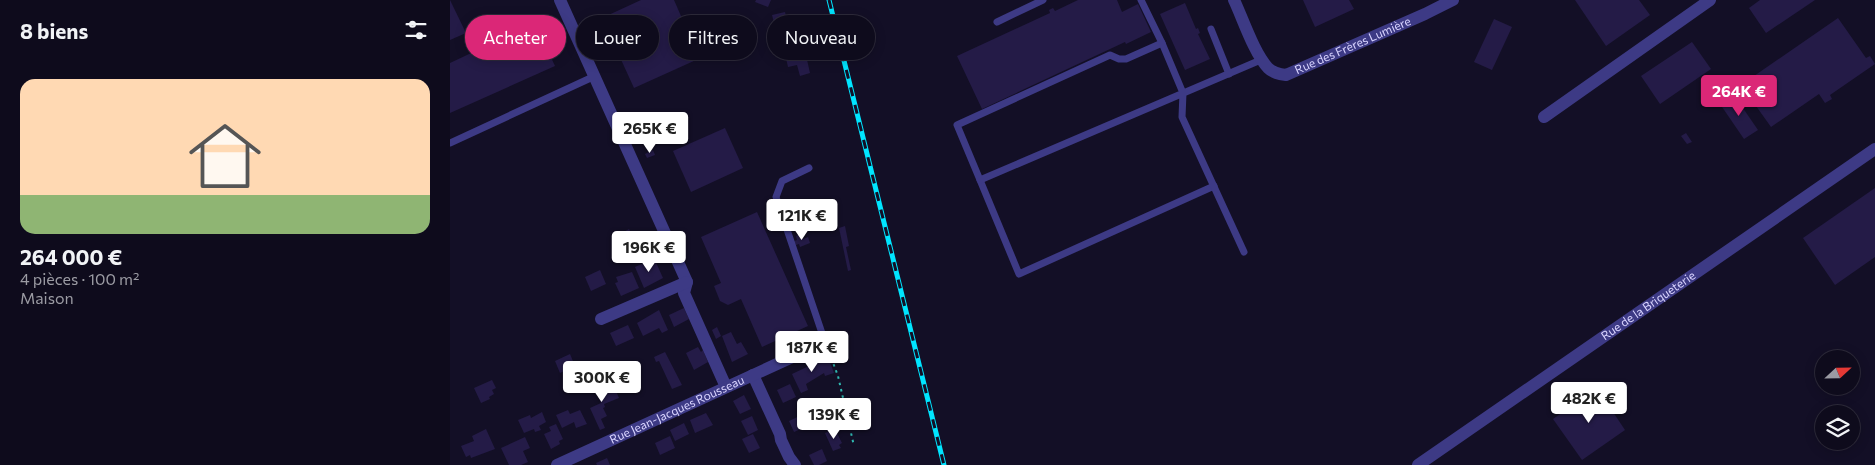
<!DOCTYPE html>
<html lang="fr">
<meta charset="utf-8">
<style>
body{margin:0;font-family:Commissioner,sans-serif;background:#1c1929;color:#f1f3f6;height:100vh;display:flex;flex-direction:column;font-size:19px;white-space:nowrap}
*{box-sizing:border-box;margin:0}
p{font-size:16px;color:#9b9ba3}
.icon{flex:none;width:28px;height:28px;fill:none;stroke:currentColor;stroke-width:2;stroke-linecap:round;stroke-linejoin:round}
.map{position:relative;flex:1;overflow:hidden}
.panel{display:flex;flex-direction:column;background:#0e0b1c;width:450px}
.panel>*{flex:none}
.top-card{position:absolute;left:15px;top:15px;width:475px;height:45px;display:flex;gap:10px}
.needle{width:32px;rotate:68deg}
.controls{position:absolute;left:1365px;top:350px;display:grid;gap:10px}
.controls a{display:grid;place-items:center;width:45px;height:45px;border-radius:50%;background:#0e0b1c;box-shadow:0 2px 12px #0003,0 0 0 1px #2e2b3b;font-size:25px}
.price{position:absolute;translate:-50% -42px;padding:0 11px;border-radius:5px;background:#fff;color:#222;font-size:16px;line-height:32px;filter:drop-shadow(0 1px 2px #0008)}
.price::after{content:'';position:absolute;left:50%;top:30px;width:15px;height:11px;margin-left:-8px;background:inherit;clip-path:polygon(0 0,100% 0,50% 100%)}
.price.active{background:#db2777;color:#fff}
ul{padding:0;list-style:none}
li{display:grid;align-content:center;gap:10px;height:265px;padding:0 20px}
li span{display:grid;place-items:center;height:155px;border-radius:15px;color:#555}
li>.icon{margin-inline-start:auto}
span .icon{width:90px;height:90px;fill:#fffc;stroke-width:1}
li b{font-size:21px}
h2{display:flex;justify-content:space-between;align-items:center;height:60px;padding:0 20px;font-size:21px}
.chip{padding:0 18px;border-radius:22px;background:#0e0b1c;box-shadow:0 2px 12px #0003,0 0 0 1px #2e2b3b;font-size:18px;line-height:45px}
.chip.active{background:#db2777;color:#fff}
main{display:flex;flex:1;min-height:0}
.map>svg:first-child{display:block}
</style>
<main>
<section class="panel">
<h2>8 biens<svg class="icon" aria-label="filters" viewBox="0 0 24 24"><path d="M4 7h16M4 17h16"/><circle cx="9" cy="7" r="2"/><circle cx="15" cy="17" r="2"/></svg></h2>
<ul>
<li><span style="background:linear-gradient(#ffd9b3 75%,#8fb573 0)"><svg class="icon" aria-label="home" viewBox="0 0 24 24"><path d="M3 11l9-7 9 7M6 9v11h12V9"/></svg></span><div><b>264 000 €</b><p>4 pièces · 100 m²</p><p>Maison</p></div></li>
</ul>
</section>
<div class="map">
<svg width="1425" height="465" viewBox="0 0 1425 465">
<rect width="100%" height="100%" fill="#130f26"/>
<!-- building -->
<g fill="#241b47">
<path d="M0,0L16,33L0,40Z"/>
<path d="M191,0H224L234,23L230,24L232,27L235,26L245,49L242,50L246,60L184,88L152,18Z"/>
<path d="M306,0H321L318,7L305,2Z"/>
<path d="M628,0H667L672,12L688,4L701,32L676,44L675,42L532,109L507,56L600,13L599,10L603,8L605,11Z"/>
<path d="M853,0H899L904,9L865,27Z"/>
<path d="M1125,0H1189L1200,15L1156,46Z"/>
<path d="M1310,0H1365L1316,33L1299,8Z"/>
<path d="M735,3L746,29L748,28L750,33L748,34L760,59L735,70L710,14Z"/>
<path d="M335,12L338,24L325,27L322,15Z"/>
<path d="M1388,18L1416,58L1420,56L1425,64L1380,95L1382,99L1375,103L1369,94L1321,127L1291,85Z"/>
<path d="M1044,19L1062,27L1042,70L1024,62Z"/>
<path d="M85,23L105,66L0,113V63Z"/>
<path d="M351,33L360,73L350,76L347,65L338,67L331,37Z"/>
<path d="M1242,42L1261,69L1210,104L1191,76Z"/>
<path d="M1284,95L1308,130L1294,139L1270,104Z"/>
<path d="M275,128L293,168L241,192L223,151Z"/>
<path d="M1236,133L1242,142L1237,144L1231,136Z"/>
<path d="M203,150L205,155L197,158L195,154Z"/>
<path d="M1425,188V257L1385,285L1353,238Z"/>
<path d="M307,212L358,326L312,347L291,299L278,305L270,301L264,286L271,283L251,237Z"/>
<path d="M395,226L399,246L396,247L401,270L398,271L389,228Z"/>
<path d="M179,229L187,243L170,252L166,244L171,241L168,235Z"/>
<path d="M351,233L353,239L358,237L360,243L350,247L349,244L346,245L344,241L347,240L346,236Z"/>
<path d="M194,246L195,250L180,257L178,253Z"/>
<path d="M204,258L213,278L194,288L185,267Z"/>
<path d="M150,270L156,284L141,291L135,277Z"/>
<path d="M182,272L189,288L171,296L165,283L168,282L166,277Z"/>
<path d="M234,308L239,319L224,327L219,315Z"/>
<path d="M209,310L218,330L212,333L209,328L193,336L187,323Z"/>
<path d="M178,325L184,338L166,346L160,333Z"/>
<path d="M267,327L271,336L266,339L262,330Z"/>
<path d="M281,332L287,344L291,342L298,354L282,362L272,336Z"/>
<path d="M248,347L251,352L253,350L258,362L244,370L236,353Z"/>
<path d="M215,352L232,385L222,389L209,361L206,362L204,357Z"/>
<path d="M120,354L125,366L110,373L105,361Z"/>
<path d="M378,357L384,373L375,376L374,373L356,384L358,390L351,393L342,374Z"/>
<path d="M144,379L149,389L158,385L161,393L166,391L169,398L154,404L155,407L153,408L157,416L151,419L155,428L150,430L140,408L151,403L141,380Z"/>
<path d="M42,380L46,388L42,390L44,394L39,397L40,399L31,403L24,388Z"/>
<path d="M340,384L346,397L333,403L327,390Z"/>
<path d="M1147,388L1175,430L1132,460L1103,419Z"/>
<path d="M294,395L301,409L290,414L283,401Z"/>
<path d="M412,398L414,407L409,408L407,399Z"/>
<path d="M118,410L120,414L130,410L137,424L126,428L124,422L112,428L106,415Z"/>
<path d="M360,411L365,423L344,432L339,421Z"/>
<path d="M92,412L96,422L89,426L91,430L85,432L84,429L74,433L68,420L80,415L81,418Z"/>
<path d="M256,413L263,425L245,433L240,420Z"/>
<path d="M302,416L308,430L298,435L291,421Z"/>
<path d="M234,423L239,434L225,441L220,430Z"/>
<path d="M106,424L113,439L109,441L110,444L101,449L94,434L101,431L99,427Z"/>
<path d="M36,429L45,449L21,458L20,455L16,457L11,446L24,441L22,436Z"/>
<path d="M385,429L392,443L389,445L391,448L383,451L375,433Z"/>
<path d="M303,434L310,448L299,453L292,439Z"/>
<path d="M220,436L225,448L210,455L205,443Z"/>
<path d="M75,437L80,448L73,451L78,462L71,465H59L51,448Z"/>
<path d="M372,449L377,461L369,465H364L359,455Z"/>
<path d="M157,458L160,465H147L146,463Z"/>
</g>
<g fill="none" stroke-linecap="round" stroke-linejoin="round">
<!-- path -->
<path stroke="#2fb8b0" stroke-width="2" stroke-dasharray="2.5 4" stroke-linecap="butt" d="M379,352L388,376L404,446"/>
<!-- service -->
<g stroke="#3d3a85" stroke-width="7">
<path d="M691,0L712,43"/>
<path d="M547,22L593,0"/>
<path d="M761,29L779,74"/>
<path d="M0,143L145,76"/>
<path d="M359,168L332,181L326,197L375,342"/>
<path d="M530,180L569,274L764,186"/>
<path d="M794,252L732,117L733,93L712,43L676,59H669L660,55L507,125L530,180C624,140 718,99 813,59"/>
</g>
<!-- minor -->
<g stroke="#3d3a85" stroke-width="12">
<path d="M110,0L237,282L234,293L276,387"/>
<path id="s1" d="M784,0C793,19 804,53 818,68C823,73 829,74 836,75L975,14L1003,0"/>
<path d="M1094,117L1260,0"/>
<path d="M151,319L237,282"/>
<path d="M303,375L330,434L331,440L339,457L345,465"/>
<path id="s2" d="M107,465L375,342"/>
<path id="s3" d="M968,465L1425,149"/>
</g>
<defs>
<path id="rail" d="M379,0L494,465"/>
</defs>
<!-- rail casing -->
<use href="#rail" stroke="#00e5ff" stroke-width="5"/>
<!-- rail -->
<use href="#rail" stroke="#130f26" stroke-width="3" stroke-dasharray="9" stroke-linecap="butt"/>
</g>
<g text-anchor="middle" stroke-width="5" stroke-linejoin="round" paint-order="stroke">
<!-- street labels -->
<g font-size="12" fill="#d9d4ff" stroke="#130f26">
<text dy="4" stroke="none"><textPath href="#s1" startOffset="169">Rue des Frères Lumière</textPath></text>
<text dy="4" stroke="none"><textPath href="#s3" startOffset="280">Rue de la Briqueterie</textPath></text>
<text dy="4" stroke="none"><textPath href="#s2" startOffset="132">Rue Jean-Jacques Rousseau</textPath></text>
</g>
</g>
</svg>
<div class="controls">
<a><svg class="needle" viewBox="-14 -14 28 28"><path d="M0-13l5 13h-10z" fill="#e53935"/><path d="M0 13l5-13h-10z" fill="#9b9ba3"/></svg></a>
<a><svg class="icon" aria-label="layers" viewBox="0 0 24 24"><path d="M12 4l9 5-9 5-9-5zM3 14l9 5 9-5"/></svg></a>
</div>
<b class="price active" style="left:1289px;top:117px">264K €</b>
<b class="price" style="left:200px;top:154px">265K €</b>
<b class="price" style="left:352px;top:241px">121K €</b>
<b class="price" style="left:199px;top:273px">196K €</b>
<b class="price" style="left:362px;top:373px">187K €</b>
<b class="price" style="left:152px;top:403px">300K €</b>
<b class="price" style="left:1139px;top:424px">482K €</b>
<b class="price" style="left:384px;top:440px">139K €</b>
<div class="top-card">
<a class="chip active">Acheter</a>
<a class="chip">Louer</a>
<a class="chip">Filtres</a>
<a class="chip">Nouveau</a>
</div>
</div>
</main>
